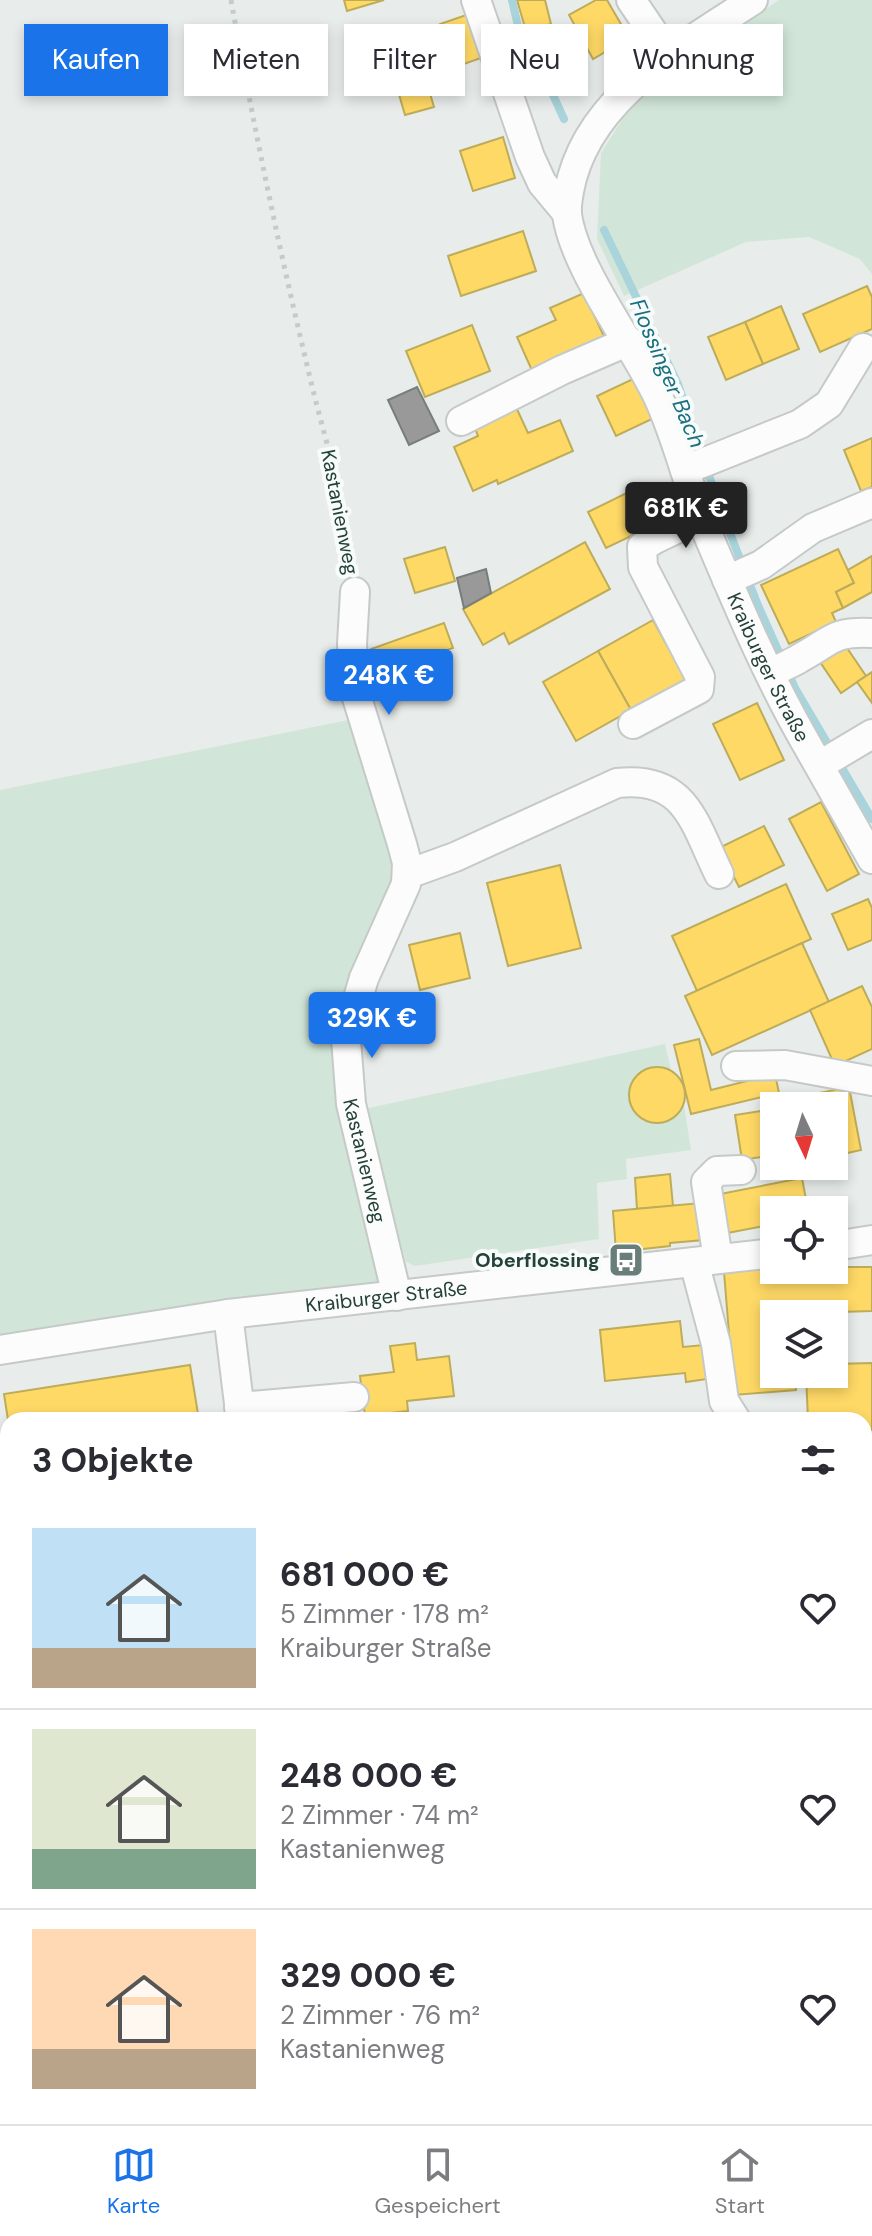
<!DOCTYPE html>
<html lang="de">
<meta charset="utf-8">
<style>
body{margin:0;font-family:"DM Sans",sans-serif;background:#f2f2f3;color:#2b2b33;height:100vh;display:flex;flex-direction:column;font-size:30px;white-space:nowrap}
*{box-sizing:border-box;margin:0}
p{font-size:26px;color:#7c7c81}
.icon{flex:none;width:44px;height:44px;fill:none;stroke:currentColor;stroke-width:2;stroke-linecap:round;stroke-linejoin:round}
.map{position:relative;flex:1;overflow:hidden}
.sheet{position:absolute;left:0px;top:1412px;width:872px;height:712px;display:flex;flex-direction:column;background:#fff;border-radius:24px 24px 0 0;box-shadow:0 4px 12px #0003}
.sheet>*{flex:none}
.hud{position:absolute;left:24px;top:24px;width:824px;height:72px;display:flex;gap:16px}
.needle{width:52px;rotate:176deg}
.controls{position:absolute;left:760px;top:1092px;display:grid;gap:16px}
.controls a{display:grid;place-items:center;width:88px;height:88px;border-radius:0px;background:#fff;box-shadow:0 4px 12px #0003;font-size:40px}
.price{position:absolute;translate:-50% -68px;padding:0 18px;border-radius:8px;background:#1a73e8;color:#fff;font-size:26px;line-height:52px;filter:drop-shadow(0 2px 4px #0008)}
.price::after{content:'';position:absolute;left:50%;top:48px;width:24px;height:18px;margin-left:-12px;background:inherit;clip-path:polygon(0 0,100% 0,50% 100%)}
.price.current{background:#222;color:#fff}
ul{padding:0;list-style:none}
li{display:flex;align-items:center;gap:24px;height:200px;padding:0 32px}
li+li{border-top:2px solid #e1e1e2}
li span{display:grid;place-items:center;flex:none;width:224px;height:160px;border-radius:0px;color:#555}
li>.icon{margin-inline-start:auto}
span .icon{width:96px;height:96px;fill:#fffc;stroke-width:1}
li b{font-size:34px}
h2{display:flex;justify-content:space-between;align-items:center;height:96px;padding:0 32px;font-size:34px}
.tag{padding:0 28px;border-radius:0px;background:#fff;box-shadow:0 4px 12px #0003;font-size:28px;line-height:72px}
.tag.current{background:#1a73e8;color:#fff}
.menu{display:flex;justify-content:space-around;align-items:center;height:112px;border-top:2px solid #e1e1e2;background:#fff;font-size:22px;color:#7c7c81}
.menu a{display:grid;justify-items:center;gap:4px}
.menu .current{color:#1a73e8}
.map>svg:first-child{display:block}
</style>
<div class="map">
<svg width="872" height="2124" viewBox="0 0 872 2124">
<rect width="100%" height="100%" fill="#e8edeb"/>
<!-- green -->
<g fill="#d1e6d8">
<path d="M779,0H872V274L860,259L809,237L746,242L624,296L597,239L601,153L628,110L700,54Z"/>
<path d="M353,719L401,869L341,1028L388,1281L153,1311L0,1337V790Z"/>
<path d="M665,1044L671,1070L684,1086V1105L691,1150L626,1159L627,1179L597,1183L599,1239L415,1266L406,1262L364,1109Z"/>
<path d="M0,1522L8,1525V2116H793L791,2124H0Z"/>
<path d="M864,1597L872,1602V1696L864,1720Z"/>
<path d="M872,1788V2124H803L804,2116H864V1818Z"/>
</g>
<!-- homes -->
<g fill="#ffd966" stroke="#bdac59" stroke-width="2">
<path d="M344,0H384L347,11Z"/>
<path d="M517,0H545L551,24L526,31Z"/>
<path d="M596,0H607L629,38L593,59L569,15Z"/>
<path d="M472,13L487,56L455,67L440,24Z"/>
<path d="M420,59L434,107L405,115L391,67Z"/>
<path d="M503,137L515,178L473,191L460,151Z"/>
<path d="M523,231L536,271L461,296L448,256Z"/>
<path d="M867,286L872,297V329L820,352L803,314Z"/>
<path d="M584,293L607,343L534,375L517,337L556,320L550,308Z"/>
<path d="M781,306L799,349L763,364L745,322Z"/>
<path d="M745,322L763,364L726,380L708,337Z"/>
<path d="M472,325L490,371L425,397L406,351Z"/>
<path d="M635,378L654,418L616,436L597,396Z"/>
<path d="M515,405L528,433L560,420L573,451L498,484L497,480L473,491L454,447L478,436L473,423Z"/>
<path d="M872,438V487L861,491L844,450Z"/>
<path d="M647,483L665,520L606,548L588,512Z"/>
<path d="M585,542L610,589L509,644L504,633L483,645L463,609Z"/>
<path d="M445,547L455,581L415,593L404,559Z"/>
<path d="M838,549L854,583L836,592L843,608L832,613L836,622L789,644L761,585Z"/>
<path d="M872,556V592L843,608L836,592L854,583L848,570Z"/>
<path d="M653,620L686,680L631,710L598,651Z"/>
<path d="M444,623L453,648L380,674L371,649Z"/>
<path d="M843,642L866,676L841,693L818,659Z"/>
<path d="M598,651L631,710L576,741L543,682Z"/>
<path d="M872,672V703L857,682Z"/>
<path d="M757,703L784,760L740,780L713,724Z"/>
<path d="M821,802L859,874L827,891L789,819Z"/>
<path d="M764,826L784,865L739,887L719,848Z"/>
<path d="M560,865L581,948L508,966L487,883Z"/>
<path d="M786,884L811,939L697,991L672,936Z"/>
<path d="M868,899L872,908V940L848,950L832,914Z"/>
<path d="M460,933L470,978L420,990L409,945Z"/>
<path d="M802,943L829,1002L712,1055L685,996Z"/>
<path d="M862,986L872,1007V1049L835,1066L810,1010Z"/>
<path d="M699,1039L711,1090L775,1074L779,1093L691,1114L674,1045Z"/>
<circle cx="657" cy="1095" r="28"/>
<path d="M849,1087L861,1150L834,1156V1106H802L800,1097Z"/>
<path d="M774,1109V1155L742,1160L735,1115Z"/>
<path d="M670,1174L673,1206L637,1209L635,1178Z"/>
<path d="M802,1178L808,1210H774V1224L722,1234L715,1195Z"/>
<path d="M701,1203L704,1240L670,1243V1246L616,1252L613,1211Z"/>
<path d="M767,1267H774V1270H834V1267H872V1311L774,1314V1374H795L796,1390L734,1395L724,1272Z"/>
<path d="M680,1321L683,1347L704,1345L707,1379L686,1382L685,1373L605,1381L600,1330Z"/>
<path d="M415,1343L417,1360L449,1356L454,1396L407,1401L408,1411L365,1416L360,1376L394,1372L390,1346Z"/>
<path d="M872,1363V1430L864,1431V1420H808L806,1374H834V1364Z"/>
<path d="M190,1365L199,1420H8L4,1394Z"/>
<path d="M342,1409L344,1420H267V1417Z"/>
<path d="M872,1477V1546L864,1540V1488Z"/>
</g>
<!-- industry -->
<g fill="#999" stroke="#767f7c" stroke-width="2">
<path d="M417,387L439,431L409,445L388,400Z"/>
<path d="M486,569L491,593L464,608L457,578Z"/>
</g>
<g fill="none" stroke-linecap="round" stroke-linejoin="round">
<!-- stream -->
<g stroke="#a9d4db" stroke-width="8">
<path d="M512,0L520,35L543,73L564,119"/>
<path d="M604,230L678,384L718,502L757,603L795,688L872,819"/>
<path d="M0,1719L8,1717"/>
<path d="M151,2124V2116"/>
<path d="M406,2124L407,2116"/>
</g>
<defs>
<g id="minor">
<path d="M476,0L530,157L542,183L567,213"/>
<path d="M631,0L669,56"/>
<path id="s1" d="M753,0C682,47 586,98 569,191C568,198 566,207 567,215C575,270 634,345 659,399C679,443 689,491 708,535C738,606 768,677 806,743C828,782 850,820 872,859"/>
<path d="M461,421L562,370L629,341"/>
<path d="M685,470L800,424L829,404L863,348"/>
<path d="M727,580L761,565L813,528L872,503"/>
<path id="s2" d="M355,592L352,644L354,688L402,844L407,863L406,884L364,978L346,1039L351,1104L397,1296"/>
<path d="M771,674C780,667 791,664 800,658C832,641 832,631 872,633"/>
<path d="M633,724L699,689L700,677L643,567L642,547L655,539L701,517"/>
<path d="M820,765L872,734"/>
<path d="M408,874L455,857L617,783C686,775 694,823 719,874"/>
<path d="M736,1066L785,1065L872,1081"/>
<path d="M834,1246L872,1240"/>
<path d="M718,1259L706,1182L717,1171L741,1170"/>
<path d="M694,1262L716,1344L724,1401L736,1420"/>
<path d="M228,1314L241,1420"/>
<path id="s3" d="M0,1350L228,1314L774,1253"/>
<path d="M239,1407L354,1397"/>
<path d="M0,1515L8,1520"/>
<path d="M864,1586L872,1591"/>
</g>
</defs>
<!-- minor casing -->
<use href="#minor" stroke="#c5cac8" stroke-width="32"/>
<!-- path -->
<g stroke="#c3ccca" stroke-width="5" stroke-dasharray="4 6" stroke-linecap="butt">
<path d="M231,0C253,122 278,244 307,365C322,432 345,498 354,567"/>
<path d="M864,1776L872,1735"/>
<path d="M864,1848L872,1852"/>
<path d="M796,2124L797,2116"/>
</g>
<!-- minor -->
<use href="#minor" stroke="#fcfcfc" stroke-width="28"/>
</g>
<!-- icons -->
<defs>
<symbol id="bus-square" viewBox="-11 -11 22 22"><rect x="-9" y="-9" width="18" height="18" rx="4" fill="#697e78" stroke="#f7fbf9"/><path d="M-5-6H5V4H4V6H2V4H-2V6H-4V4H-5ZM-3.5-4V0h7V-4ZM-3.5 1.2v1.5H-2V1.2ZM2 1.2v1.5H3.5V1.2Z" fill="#fff"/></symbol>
</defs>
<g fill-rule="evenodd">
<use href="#bus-square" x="606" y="1240" width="40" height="40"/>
</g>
<g text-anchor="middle" stroke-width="8" stroke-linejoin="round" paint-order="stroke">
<!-- street labels -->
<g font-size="20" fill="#24423a" stroke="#f7fbf9">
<text transform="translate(340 512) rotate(79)" y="7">Kastanienweg</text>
<text dy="7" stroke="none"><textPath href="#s1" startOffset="794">Kraiburger Straße</textPath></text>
<text dy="7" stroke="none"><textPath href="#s2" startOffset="590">Kastanienweg</textPath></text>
<text dy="7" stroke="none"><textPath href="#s3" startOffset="390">Kraiburger Straße</textPath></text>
</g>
<!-- poi labels -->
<g font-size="20" font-weight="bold" fill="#24423a" stroke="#f7fbf9" text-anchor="end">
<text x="600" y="1267">Oberflossing</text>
</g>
<!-- water labels -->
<g font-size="22" font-style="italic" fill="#1c6f80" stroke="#f7fbf9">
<text transform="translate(668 373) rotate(67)" y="8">Flossinger Bach</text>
</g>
</g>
</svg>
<div class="controls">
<a><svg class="needle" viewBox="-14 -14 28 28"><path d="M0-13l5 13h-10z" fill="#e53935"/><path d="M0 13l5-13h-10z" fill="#7c7c81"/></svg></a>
<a><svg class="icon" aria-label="locate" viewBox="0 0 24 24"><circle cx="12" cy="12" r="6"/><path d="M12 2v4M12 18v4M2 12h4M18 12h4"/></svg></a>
<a><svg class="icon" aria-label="layers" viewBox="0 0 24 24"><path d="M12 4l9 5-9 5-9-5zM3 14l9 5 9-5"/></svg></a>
</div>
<b class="price current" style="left:686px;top:550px">681K €</b>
<b class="price" style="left:389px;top:717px">248K €</b>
<b class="price" style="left:372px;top:1060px">329K €</b>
<div class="hud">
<a class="tag current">Kaufen</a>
<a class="tag">Mieten</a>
<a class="tag">Filter</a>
<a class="tag">Neu</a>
<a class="tag">Wohnung</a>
</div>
<section class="sheet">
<h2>3 Objekte<svg class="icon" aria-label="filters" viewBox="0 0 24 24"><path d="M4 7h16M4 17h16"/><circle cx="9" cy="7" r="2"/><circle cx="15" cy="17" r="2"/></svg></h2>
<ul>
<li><span style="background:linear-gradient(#bfe0f5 75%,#b9a48a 0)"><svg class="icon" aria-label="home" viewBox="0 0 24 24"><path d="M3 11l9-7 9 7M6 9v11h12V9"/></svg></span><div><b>681 000 €</b><p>5 Zimmer · 178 m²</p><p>Kraiburger Straße</p></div><svg class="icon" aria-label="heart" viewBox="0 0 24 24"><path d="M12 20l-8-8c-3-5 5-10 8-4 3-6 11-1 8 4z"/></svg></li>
<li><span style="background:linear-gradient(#dfe7d0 75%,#7fa58c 0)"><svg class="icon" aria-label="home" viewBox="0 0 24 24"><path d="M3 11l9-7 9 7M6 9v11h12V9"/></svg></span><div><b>248 000 €</b><p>2 Zimmer · 74 m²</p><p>Kastanienweg</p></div><svg class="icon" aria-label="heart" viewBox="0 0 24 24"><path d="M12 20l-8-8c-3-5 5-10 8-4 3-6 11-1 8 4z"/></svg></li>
<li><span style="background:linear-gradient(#ffd9b3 75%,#b9a48a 0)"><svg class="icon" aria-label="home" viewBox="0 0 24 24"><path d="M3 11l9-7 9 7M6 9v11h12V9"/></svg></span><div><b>329 000 €</b><p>2 Zimmer · 76 m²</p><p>Kastanienweg</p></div><svg class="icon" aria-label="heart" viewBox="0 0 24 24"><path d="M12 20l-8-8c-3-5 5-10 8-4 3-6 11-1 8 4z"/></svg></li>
</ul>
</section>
</div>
<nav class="menu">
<a class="current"><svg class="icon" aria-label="map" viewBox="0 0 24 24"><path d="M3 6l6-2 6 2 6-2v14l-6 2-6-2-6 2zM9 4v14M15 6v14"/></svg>Karte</a>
<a><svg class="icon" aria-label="saved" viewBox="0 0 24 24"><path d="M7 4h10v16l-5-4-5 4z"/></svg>Gespeichert</a>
<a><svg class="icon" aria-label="home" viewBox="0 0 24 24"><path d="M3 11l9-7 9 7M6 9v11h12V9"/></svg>Start</a>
</nav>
